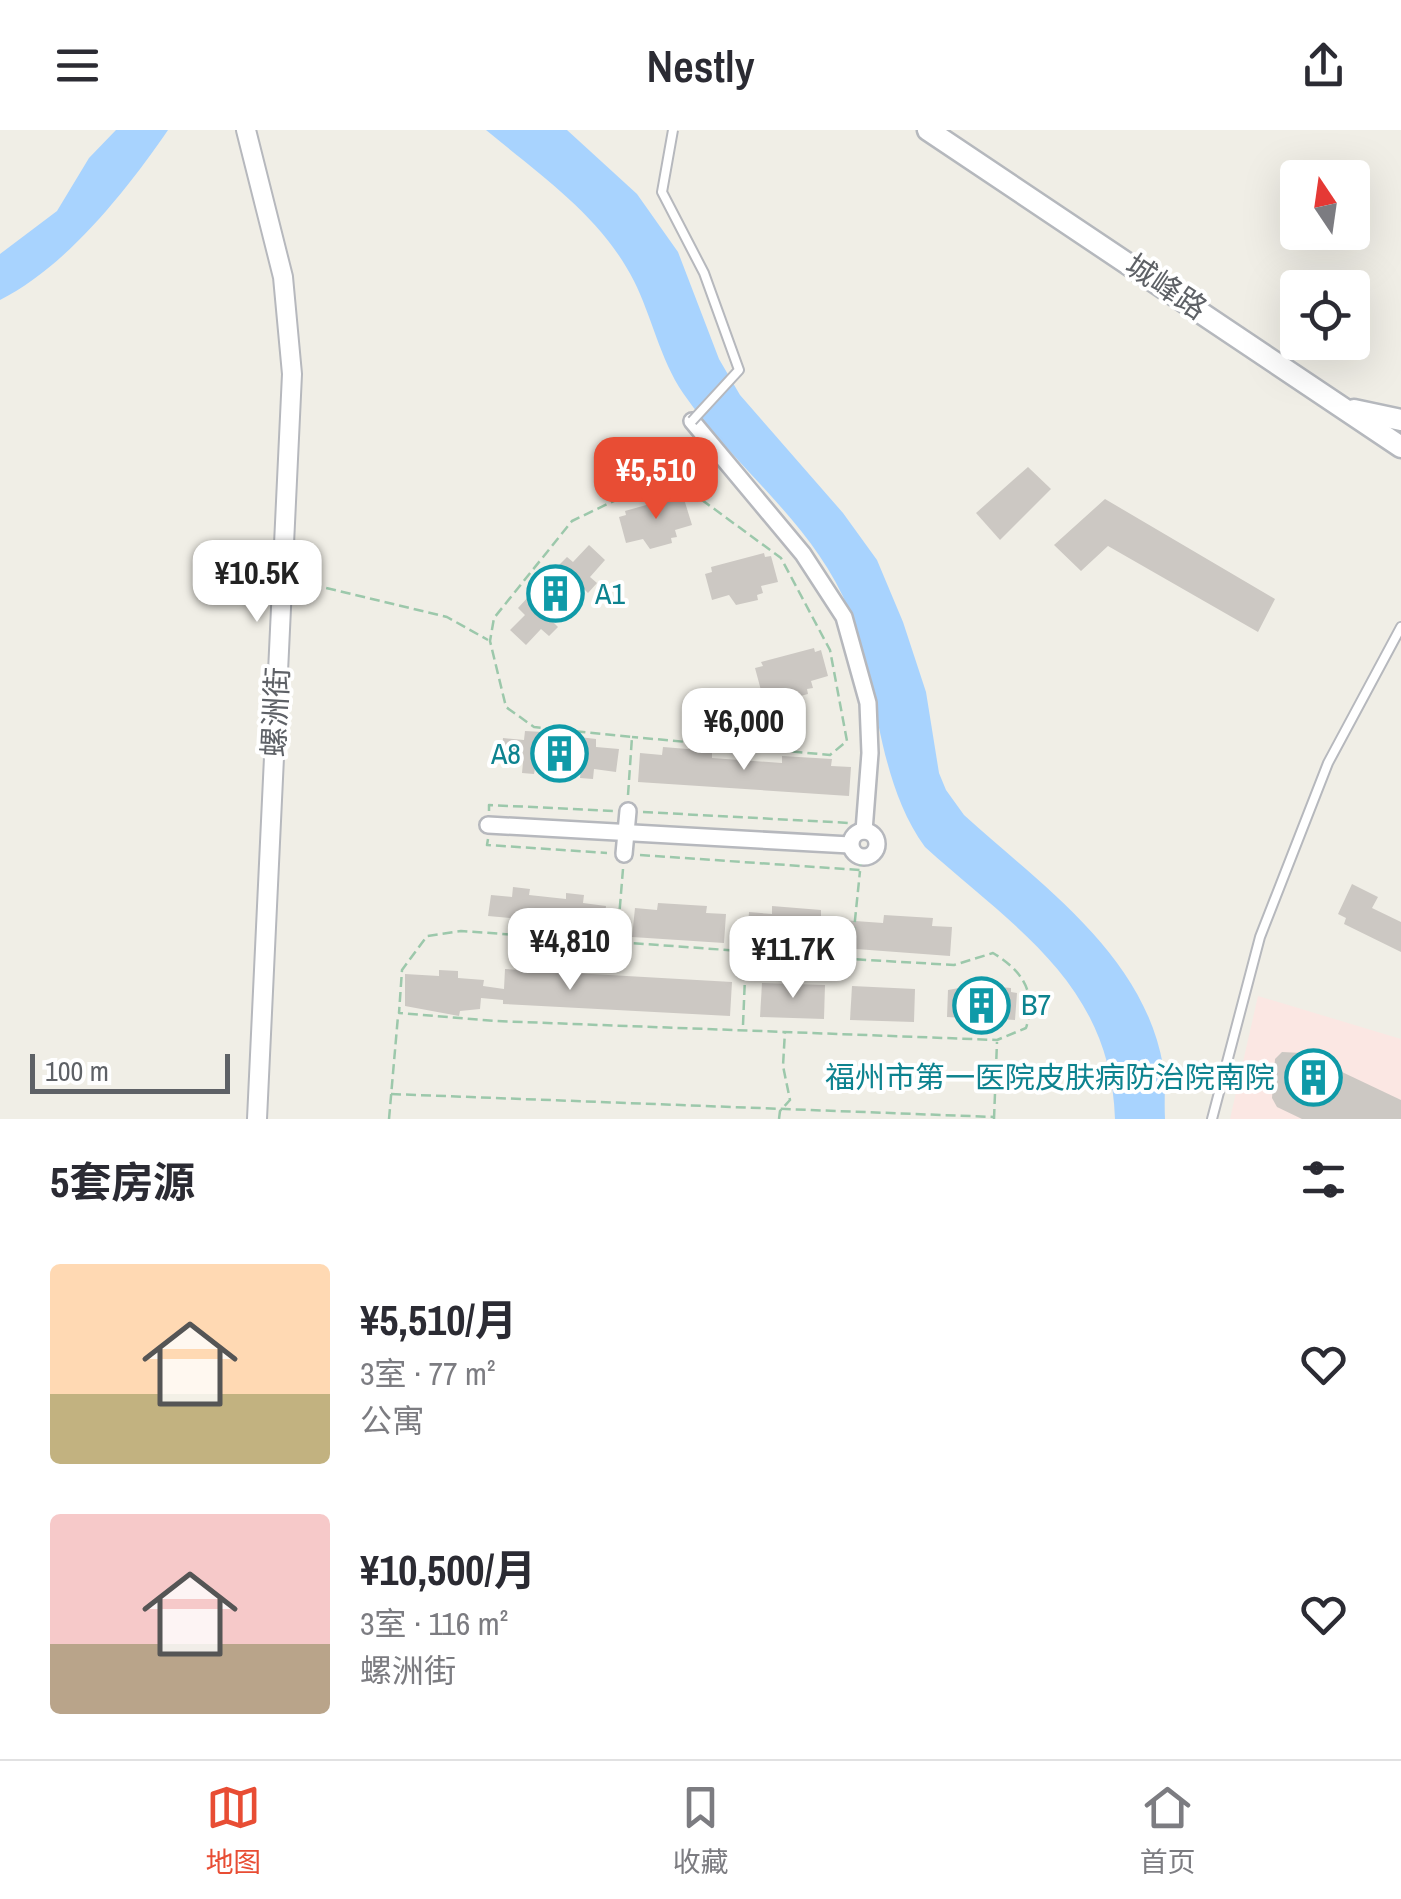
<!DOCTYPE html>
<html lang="zh">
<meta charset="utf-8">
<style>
body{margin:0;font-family:"Archivo Narrow","Noto Sans SC",sans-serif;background:#f2f2f3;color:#2b2b33;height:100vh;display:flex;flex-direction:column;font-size:38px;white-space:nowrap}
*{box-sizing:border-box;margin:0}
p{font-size:32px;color:#7c7c81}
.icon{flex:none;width:55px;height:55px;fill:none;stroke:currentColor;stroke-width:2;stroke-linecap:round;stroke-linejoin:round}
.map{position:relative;height:989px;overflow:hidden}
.panel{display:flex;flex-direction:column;background:#fff;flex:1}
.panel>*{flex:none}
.needle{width:65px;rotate:347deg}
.fabs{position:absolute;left:1280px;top:30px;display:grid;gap:20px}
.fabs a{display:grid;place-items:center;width:90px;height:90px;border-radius:10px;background:#fff;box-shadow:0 10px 40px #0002;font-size:50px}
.scale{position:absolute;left:30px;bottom:25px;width:200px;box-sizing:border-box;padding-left:10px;border:5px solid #5e6166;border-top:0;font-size:28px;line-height:35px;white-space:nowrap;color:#5e6166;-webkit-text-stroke:8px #fff;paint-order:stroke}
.price{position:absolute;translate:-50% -85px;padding:0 22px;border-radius:20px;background:#fff;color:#222;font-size:32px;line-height:65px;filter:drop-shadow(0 2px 5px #0008)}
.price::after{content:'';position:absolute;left:50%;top:60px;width:30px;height:22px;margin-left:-15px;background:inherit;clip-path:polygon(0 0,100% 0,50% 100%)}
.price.selected{background:#e84d34;color:#fff}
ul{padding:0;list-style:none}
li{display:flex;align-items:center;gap:30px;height:250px;padding:0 50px}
li span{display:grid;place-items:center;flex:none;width:280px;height:200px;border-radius:10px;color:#555}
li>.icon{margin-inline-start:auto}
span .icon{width:120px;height:120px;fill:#fffc;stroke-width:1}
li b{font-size:42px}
h2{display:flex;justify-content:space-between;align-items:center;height:120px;padding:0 50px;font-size:42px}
header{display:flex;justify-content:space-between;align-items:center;height:130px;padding:0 50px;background:#fff;font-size:45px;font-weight:600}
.tabs{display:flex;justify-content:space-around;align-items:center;height:140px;border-top:2px solid #e1e1e2;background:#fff;font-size:28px;color:#7c7c81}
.tabs a{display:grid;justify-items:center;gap:5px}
.tabs .selected{color:#e84d34}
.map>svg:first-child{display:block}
</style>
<header><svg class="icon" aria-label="menu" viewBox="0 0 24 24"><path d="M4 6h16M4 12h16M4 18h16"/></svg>Nestly<svg class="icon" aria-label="share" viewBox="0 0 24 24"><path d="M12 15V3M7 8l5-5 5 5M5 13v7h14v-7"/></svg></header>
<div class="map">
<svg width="1401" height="989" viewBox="0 0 1401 989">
<rect width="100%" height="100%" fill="#f0eee6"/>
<!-- medical -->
<path fill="#fbe7e3" d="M1258,866L1401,909V989H1230Z"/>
<!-- water -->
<g fill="#a8d3fe">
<path d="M116,0H168C127,60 66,137 0,170V124L57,81L89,28Z"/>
<path d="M486,0H567L637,64L678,122L719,229L740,265L843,383L877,430L903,492L926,562L939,643L946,660L964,685C1042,756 1143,824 1163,935C1166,952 1164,971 1165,989H1115C1111,855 1016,799 925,717C875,648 880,557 849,480C813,392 735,339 683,263C660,229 652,187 634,151C601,86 541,46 486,0Z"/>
</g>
<!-- building -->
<g fill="#ccc8c3">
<path d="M1028,337L1051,359L1000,410L976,383Z"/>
<path d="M678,366L679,371L684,369L692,395L675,400L677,407L671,408L672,413L650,419L643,409L626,413L619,387L626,385L625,381Z"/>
<path d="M1105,369L1275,469L1258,502L1108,416L1081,441L1054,415Z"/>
<path d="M589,415L605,430L590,447L597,453L588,463L581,456L550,489L558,497L549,506L541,499L526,515L510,500L525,485L518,478L530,465L534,470L559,443L555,439L567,427L573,432Z"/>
<path d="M764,423L765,427L771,426L778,452L761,456L763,463L757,465L758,470L736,475L729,465L712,470L705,444L712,442L711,437Z"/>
<path d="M814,518L815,522L821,520L828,546L811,551L813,558L807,559L808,564L786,570L779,560L762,564L755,538L763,536L761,532Z"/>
<path d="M525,601L543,602L542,609L578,613L579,607L596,609V617L619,619L616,642L594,639L593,649L580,648L581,638L536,633L534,644L522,643L523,632L501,629L503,608L524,610Z"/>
<path d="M663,617L712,621V628L782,633V626L832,629L831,636L851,637L849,666L638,652L640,623L662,625Z"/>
<path d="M1352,754L1378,767L1372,778L1401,792V822L1344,794L1346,788L1338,784Z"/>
<path d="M513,757L530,759L529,765L566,769V763L584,765L583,773L606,776L603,798L581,796L580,806L567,804L568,794L523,789L522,801L509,799L510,788L488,786L491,765L512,767Z"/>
<path d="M658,773L707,776L706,783L726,784L724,813L632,807L635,778L657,780Z"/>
<path d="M772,776L821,780V787L841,790L883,793L884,785L933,788L932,796L952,797L950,826L747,811L749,782L772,784Z"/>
<path d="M505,839L732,852L730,886L503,874V870L481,868L480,879L460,881L459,886L405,876V844L439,846V840L458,841V848L484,850L483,856L504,859Z"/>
<path d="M762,853L825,855L824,889L760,887Z"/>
<path d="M976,855L1011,858V862L1017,863L1015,890L998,889V896H992L991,901L968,899L965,888L947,887L948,860Z"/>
<path d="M852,856L915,859L914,892L850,890Z"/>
<path d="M1282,922L1302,923L1401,970V989H1302L1277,977L1272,968L1275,929Z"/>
</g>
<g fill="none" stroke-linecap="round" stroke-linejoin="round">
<defs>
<path id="service" d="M1212,989L1260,807L1328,633L1401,497"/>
<g id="minor">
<path d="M692,291L803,424L844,487L868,573L870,623L864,701"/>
<path d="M488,695L850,715"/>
<circle cx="864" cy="714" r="13"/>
<path d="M624,724L628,681"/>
</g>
<path id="tertiary" d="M246,0L283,147L292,244L257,989"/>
<g id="secondary">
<path d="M928,0L1401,317"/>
<path d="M1354,280L1401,290"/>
</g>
</defs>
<!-- service casing -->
<use href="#service" stroke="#b6b8bd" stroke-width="12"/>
<!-- minor casing -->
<use href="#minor" stroke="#b6b8bd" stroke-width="20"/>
<!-- tertiary casing -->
<use href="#tertiary" stroke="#b6b8bd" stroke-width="22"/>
<!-- secondary casing -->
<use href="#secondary" stroke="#b5b8bd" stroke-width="25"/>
<!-- path -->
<g stroke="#9cc8ab" stroke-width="2.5" stroke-dasharray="10 5" stroke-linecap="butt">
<path d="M297,451L447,487L488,510"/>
<path d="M628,665L632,607L534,597L506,577L490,511L494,488L572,391L668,345L781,428L830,520L847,611L830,625L632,607"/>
<path d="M489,681V675L615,681"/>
<path d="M643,682L850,693"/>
<path d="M488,709L487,715L607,723"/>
<path d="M640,725L860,740L861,727"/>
<path d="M623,739L617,812L851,829L860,741"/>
<path d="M617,812L461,801L427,806L402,840L399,883L495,891L997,910L1026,898C1037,863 1023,841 993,823L954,835L851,829"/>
<path d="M743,895L746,823"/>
<path d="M391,964L994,987"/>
<path d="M389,989L398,886"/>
<path d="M779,989L780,981L790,970L783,936L785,901"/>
<path d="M994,989L997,912"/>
</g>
<!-- service -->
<use href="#service" stroke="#fff" stroke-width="8"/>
<!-- minor -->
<use href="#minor" stroke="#fff" stroke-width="15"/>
<!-- tertiary -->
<use href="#tertiary" stroke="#fff" stroke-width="18"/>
<!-- secondary -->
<use href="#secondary" stroke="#fff" stroke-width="20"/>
<defs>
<path id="service-bridge" d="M673,0L662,62L704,143L739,240L692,291"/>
</defs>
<!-- service-bridge casing -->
<use href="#service-bridge" stroke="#b6b8bd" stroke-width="12" stroke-linecap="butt"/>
<!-- service-bridge -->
<use href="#service-bridge" stroke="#fff" stroke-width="8"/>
</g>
<!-- icons -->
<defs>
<symbol id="building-ring" viewBox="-11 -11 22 22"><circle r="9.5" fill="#fff" stroke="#0f9aa8" stroke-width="1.5"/><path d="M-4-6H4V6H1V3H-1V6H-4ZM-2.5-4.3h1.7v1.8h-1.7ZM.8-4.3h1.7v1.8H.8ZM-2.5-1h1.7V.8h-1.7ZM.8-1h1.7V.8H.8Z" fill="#0f9aa8"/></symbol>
</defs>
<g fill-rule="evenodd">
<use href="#building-ring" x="524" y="432" width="63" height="63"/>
<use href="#building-ring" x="528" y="592" width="63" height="63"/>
<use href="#building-ring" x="950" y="844" width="63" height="63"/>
<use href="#building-ring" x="1282" y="916" width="63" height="63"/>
</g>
<g text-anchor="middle" stroke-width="8" stroke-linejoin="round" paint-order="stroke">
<!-- street labels -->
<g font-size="30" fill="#5e6166" stroke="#fff">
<text transform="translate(1166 157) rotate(34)" y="10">城峰路</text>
<text transform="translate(276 582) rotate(-87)" y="10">螺洲街</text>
</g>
<!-- culture labels -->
<g font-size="30" fill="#0d838f" stroke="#fff" text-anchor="start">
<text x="595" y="474">A1</text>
<text x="521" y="634" text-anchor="end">A8</text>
<text x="1021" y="885">B7</text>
<text x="1275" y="958" text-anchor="end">福州市第一医院皮肤病防治院南院</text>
</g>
</g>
</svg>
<div class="fabs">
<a><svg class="needle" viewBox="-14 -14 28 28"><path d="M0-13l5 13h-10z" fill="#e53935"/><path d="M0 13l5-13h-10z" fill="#7c7c81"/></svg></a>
<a><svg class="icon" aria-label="locate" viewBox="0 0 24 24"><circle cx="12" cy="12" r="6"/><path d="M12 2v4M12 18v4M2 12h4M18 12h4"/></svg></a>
</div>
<div class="scale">100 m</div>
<b class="price selected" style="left:656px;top:392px">¥5,510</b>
<b class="price" style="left:257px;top:495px">¥10.5K</b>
<b class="price" style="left:744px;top:643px">¥6,000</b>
<b class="price" style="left:570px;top:863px">¥4,810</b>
<b class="price" style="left:793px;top:871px">¥11.7K</b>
</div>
<section class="panel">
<h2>5套房源<svg class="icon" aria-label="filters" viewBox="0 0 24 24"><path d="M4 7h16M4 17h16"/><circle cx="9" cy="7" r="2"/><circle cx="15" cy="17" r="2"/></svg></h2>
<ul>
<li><span style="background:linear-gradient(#ffd9b3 65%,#c2b280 0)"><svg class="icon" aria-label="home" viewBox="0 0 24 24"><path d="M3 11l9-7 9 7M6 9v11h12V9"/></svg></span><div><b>¥5,510/月</b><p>3室 · 77 m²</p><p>公寓</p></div><svg class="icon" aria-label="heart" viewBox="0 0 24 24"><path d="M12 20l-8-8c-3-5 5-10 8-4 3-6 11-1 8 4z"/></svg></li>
<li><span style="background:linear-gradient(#f6c9c9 65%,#b9a48a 0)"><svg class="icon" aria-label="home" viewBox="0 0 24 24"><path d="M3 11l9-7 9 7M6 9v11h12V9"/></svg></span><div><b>¥10,500/月</b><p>3室 · 116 m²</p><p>螺洲街</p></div><svg class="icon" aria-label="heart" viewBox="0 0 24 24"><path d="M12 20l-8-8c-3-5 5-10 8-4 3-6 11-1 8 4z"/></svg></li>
</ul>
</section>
<nav class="tabs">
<a class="selected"><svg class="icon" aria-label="map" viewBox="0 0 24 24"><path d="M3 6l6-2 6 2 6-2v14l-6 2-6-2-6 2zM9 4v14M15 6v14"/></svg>地图</a>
<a><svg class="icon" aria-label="saved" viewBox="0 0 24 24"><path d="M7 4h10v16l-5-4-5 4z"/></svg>收藏</a>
<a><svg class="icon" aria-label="home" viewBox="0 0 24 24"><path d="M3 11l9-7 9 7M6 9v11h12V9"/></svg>首页</a>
</nav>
